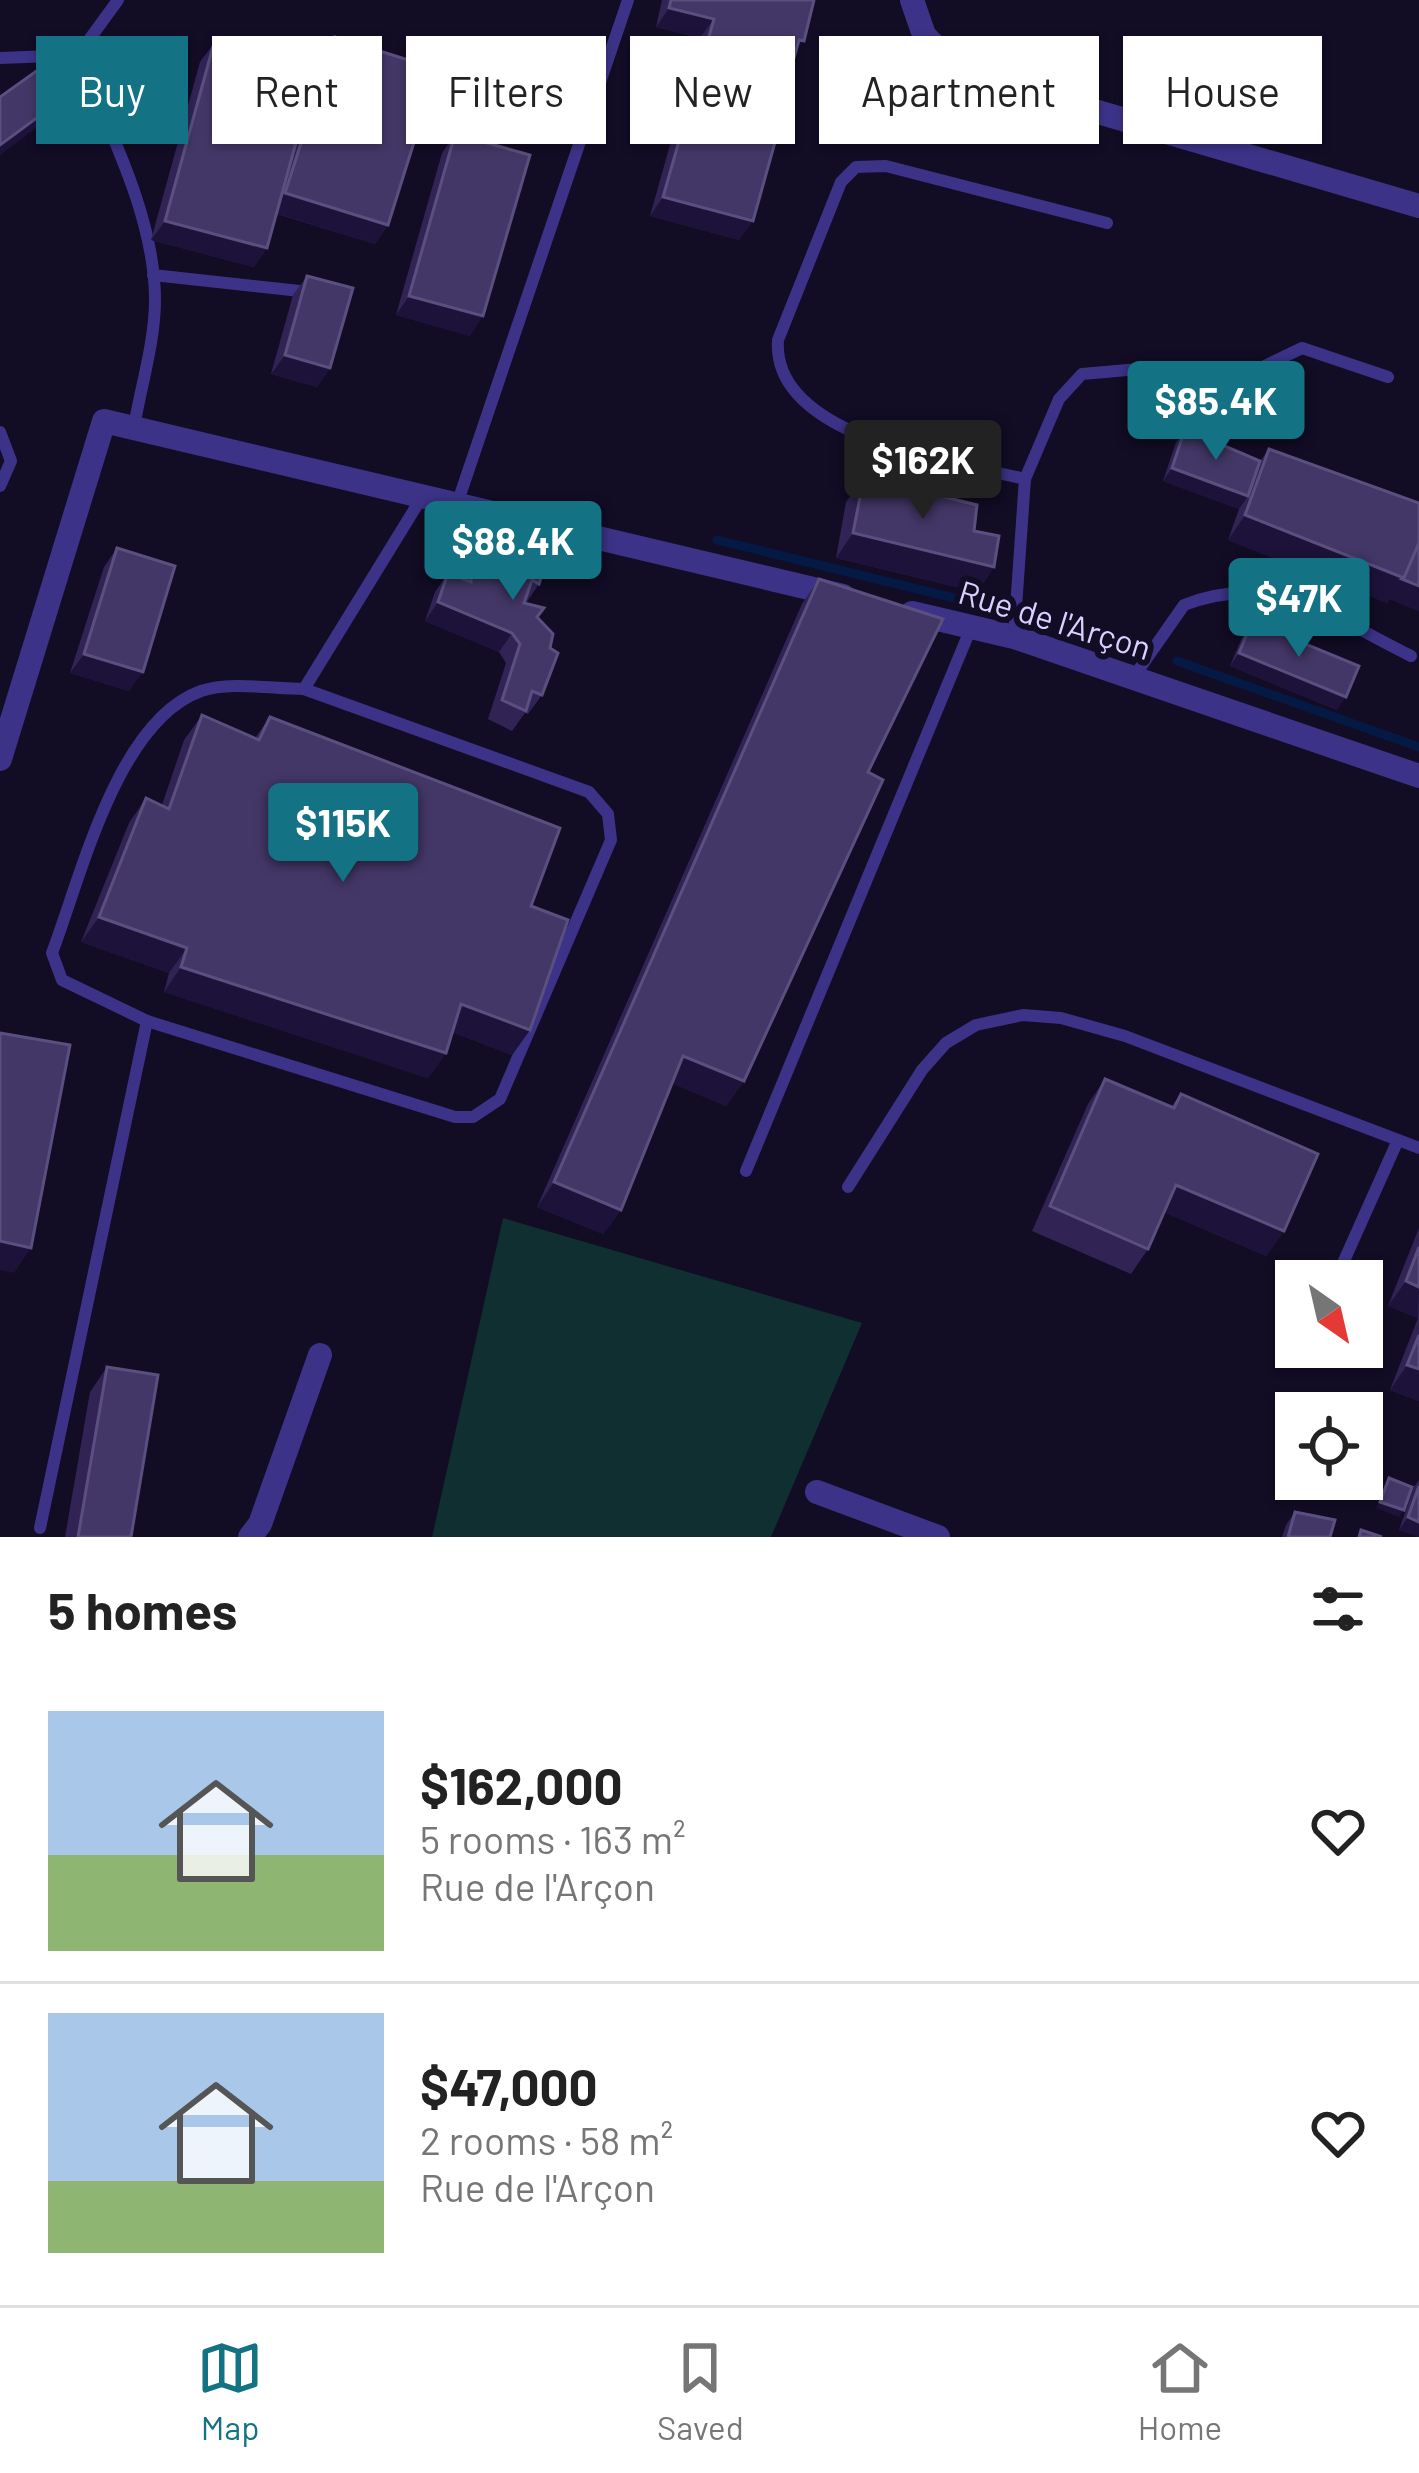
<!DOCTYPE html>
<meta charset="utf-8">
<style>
body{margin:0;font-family:Barlow,sans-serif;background:#f6f6f6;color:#222;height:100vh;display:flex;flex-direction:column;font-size:45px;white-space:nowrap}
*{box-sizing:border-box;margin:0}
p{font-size:39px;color:#767676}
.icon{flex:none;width:66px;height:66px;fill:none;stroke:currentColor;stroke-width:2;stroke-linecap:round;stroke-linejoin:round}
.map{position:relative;height:1537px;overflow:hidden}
.panel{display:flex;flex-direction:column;background:#fff;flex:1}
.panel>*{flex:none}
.top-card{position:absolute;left:36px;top:36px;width:1347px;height:108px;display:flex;gap:24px}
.needle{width:78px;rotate:146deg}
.controls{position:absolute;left:1275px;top:1260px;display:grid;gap:24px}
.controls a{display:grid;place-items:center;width:108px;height:108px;border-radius:0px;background:#fff;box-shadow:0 3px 9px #0004;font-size:60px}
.price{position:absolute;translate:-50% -102px;padding:0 27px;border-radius:12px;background:#137284;color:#fff;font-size:39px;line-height:78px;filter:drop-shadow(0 3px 6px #0008)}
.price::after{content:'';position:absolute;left:50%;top:72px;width:36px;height:27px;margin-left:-18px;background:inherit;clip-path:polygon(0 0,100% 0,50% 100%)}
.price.current{background:#222;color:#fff}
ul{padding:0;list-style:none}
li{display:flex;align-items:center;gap:36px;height:300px;padding:0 48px}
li+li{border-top:3px solid #e0e0e0}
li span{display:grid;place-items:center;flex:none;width:336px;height:240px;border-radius:0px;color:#555}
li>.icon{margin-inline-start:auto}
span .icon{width:144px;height:144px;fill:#fffc;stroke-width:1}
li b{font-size:51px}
h2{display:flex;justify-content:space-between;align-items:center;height:144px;padding:0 48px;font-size:51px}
.pill{padding:0 42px;border-radius:0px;background:#fff;box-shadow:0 3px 9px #0004;font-size:42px;line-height:108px}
.pill.current{background:#137284;color:#fff}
.tab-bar{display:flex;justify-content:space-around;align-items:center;height:168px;border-top:3px solid #e0e0e0;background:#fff;font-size:33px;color:#767676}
.tab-bar a{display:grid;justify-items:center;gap:6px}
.tab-bar .current{color:#137284}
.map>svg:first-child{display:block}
</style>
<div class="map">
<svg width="1419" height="1537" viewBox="0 0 1419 1537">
<rect width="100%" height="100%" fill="#120c25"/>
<!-- green -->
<path fill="#0f2f30" d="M503,1218L862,1323L771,1537H432Z"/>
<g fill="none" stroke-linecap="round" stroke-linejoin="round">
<!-- stream -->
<g stroke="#051945" stroke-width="9">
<path d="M717,540L1114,637"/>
<path d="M1177,661L1419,747"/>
</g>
<!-- service -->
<g stroke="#3c3388" stroke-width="12">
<path d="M78,55L118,0"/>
<path d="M0,58L78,55C109,130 155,217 155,300C155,341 141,386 134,427"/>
<path d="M153,275L309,292"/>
<path d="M0,432L11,461L0,486"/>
<path d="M1025,479L1059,399L1082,374L1150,368L1240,378L1302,348L1388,377"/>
<path d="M457,504L628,0"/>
<path d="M1014,636L1025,479C957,463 771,438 778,340L841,182L856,167L886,166L1107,223"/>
<path d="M1133,678L1184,605C1274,570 1332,617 1411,656"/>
<path d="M147,1021L455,1117H473L500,1099L611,840L608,814L589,792L304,689L422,497"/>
<path d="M746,1171L971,628"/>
<path d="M848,1187L922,1070L946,1043L976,1025L1023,1015L1061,1018L1125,1036L1419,1148"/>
<path d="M1335,1281L1398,1140"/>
<path d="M1305,1348V1347"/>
<path d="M40,1528L147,1021L62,980L52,953C81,877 117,721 201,691C230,681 273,689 304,689"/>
</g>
<!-- minor -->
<g stroke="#3c3388" stroke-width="24">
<path d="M912,0L924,35L938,50L973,69L1098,112L1419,206"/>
<path d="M912,613L1014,637L1419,776"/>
<path d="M0,759L104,421L843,596"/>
<path d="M817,1492L938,1537"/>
<path d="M250,1537L260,1524L320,1355"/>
</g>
</g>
<!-- wall -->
<g fill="#312455">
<path d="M662,0H814L796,53L739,240L650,216L700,38L656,27Z"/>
<path d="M335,37L388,225L375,244L277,214L267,248L254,267L151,240L200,62L214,43L313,82L321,56Z"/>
<path d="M455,134L470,336L396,315L442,153Z"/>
<path d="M307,276L330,368L317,387L271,374L293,295Z"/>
<path d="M1185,429L1260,461L1269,449L1419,503V611L1390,599L1387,603L1228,540L1239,509L1163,481L1176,442Z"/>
<path d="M864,477L994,567L977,592L836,558L846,502Z"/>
<path d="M515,512L539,584L526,603L537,617L550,648L542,695L528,714L525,713L512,731L488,719L506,663L499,652L425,621L435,592L448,573L466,580L472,571L483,574L502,531Z"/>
<path d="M117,548L129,691L70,673L104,567Z"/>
<path d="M819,579L744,1081L726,1106L672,1083L621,1210L603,1234L537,1207L802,604Z"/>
<path d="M1252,622L1337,710L1230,666L1243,635Z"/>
<path d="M202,715L255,738L270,717L531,906L530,1030L512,1055L452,1032L446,1053L428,1078L164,992L169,973L81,942L129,823L146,798L162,805L184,740Z"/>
<path d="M1105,1079L1171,1107L1181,1094L1284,1231L1266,1256L1164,1212L1148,1249L1131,1274L1032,1231L1088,1104Z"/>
<path d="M1419,1228V1401L1390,1390L1418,1318L1388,1306Z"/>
<path d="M107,1367L131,1537H65L90,1392Z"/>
<path d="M1419,1480V1537L1399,1530L1414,1487Z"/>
<path d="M1295,1512L1330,1537H1282L1286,1525Z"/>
</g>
<!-- shaded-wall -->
<g fill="#1d133a">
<path d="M669,8L714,19L700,38L656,27Z"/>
<path d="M64,98L51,117L0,155V145Z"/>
<path d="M285,193L388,225L375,244L272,212Z"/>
<path d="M663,197L753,221L739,240L650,216Z"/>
<path d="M165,221L267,248L254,267L151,240Z"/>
<path d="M409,296L483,316L470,336L396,315Z"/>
<path d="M285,355L330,368L317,387L271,374Z"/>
<path d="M1172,468L1248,496L1239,509L1163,481Z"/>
<path d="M1245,515L1404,578L1419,586V611L1390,599L1387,603L1228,540Z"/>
<path d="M853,533L994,567L977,592L836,558Z"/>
<path d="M438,602L512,633L499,652L425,621Z"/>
<path d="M1239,653L1346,697L1337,710L1230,666Z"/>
<path d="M84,654L143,672L129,691L70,673Z"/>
<path d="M99,917L187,948L169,973L81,942Z"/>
<path d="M181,967L446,1053L428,1078L164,992Z"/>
<path d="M461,1004L530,1030L512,1055L443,1029Z"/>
<path d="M683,1056L744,1081L726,1106L666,1081Z"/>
<path d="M554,1182L621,1210L603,1234L537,1207Z"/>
<path d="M1176,1185L1284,1231L1266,1256L1159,1210Z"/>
<path d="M0,1241L31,1248L14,1273L0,1270Z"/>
<path d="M1406,1281L1419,1287L1418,1318L1388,1306Z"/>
<path d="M1407,1365L1419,1369V1401L1390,1390Z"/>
<path d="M1380,1502L1404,1510L1399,1517L1376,1508Z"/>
<path d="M1408,1517L1419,1522V1537L1399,1530Z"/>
</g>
<!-- building -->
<g fill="#433767" stroke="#5a4f7f" stroke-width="3">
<path d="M671,0H814L804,41L799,40L786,87L725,74L789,92L753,221L663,197L714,19L669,8Z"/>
<path d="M335,37L437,69L388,225L285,193Z"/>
<path d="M214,43L316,70L267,248L165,221Z"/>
<path d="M42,67L64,98L0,145V97Z"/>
<path d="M455,134L530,155L483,316L409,296Z"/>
<path d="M307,276L353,288L330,368L285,355Z"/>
<path d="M1185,429L1260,461L1248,496L1172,468Z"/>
<path d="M1269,449L1419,503V543L1404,578L1245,515Z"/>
<path d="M864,477L977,505L974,531L999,536L994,567L853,533Z"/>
<path d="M515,512L559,527L539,584L532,580L524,603L544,608L537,617L553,634L550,648L558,653L542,695L532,691L526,711L502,700L520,644L512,633L438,602L448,573L471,582L472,571L487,575Z"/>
<path d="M1419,543V586L1402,579L1404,578Z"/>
<path d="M117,548L175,566L143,672L84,654Z"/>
<path d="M819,579L943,619L868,772L883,780L744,1081L683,1056L621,1210L554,1182Z"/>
<path d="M1252,622L1359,666L1346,697L1239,653Z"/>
<path d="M202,715L259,740L270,717L560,828L531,906L568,920L530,1030L461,1004L446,1053L181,967L187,948L99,917L146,798L169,809Z"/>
<path d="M0,1033L70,1045L31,1248L0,1241Z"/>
<path d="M1105,1079L1174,1108L1181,1094L1318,1154L1284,1231L1176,1185L1148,1249L1050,1206Z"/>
<path d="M1419,1247V1287L1406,1281Z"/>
<path d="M1419,1335V1369L1407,1365Z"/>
<path d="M107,1367L158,1375L131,1537H78Z"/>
<path d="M1389,1478L1412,1487L1404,1510L1380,1502Z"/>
<path d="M1419,1486V1522L1408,1517Z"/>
<path d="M1295,1512L1335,1520L1330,1537H1288Z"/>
<path d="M1361,1530L1382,1537H1359Z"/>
</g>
<g text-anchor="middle" stroke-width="12" stroke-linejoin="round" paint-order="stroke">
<!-- street labels -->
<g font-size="33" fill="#d9d1ff" stroke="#120c25">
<text transform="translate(1055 620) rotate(17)" y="12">Rue de l'Arçon</text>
</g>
</g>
</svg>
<div class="controls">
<a><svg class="needle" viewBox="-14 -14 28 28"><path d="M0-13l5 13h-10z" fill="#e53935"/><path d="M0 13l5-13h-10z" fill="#767676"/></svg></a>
<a><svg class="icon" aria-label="locate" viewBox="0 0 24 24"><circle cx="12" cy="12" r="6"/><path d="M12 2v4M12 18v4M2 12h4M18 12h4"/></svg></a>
</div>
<b class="price" style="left:1216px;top:463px">$85.4K</b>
<b class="price current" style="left:923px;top:522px">$162K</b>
<b class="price" style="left:513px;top:603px">$88.4K</b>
<b class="price" style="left:1299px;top:660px">$47K</b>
<b class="price" style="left:343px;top:885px">$115K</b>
<div class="top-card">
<a class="pill current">Buy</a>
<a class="pill">Rent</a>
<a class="pill">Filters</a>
<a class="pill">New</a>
<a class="pill">Apartment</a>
<a class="pill">House</a>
</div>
</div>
<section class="panel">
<h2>5 homes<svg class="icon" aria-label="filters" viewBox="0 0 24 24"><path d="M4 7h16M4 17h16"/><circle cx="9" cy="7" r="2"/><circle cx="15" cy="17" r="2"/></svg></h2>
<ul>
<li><span style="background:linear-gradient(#a9c7e8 60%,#8fb573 0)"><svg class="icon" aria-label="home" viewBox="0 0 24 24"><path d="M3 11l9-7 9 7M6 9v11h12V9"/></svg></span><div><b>$162,000</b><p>5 rooms · 163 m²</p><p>Rue de l'Arçon</p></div><svg class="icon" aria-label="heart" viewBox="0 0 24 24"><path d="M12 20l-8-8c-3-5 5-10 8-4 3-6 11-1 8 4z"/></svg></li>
<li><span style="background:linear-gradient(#a9c7e8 70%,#8fb573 0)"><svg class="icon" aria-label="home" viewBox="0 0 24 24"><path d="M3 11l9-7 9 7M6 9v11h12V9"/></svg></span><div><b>$47,000</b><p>2 rooms · 58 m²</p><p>Rue de l'Arçon</p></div><svg class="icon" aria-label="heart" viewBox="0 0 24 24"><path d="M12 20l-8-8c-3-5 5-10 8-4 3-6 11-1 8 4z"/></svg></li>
</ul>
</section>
<nav class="tab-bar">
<a class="current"><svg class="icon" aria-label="map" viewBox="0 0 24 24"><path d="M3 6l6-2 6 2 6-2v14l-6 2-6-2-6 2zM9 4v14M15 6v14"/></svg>Map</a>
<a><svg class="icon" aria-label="saved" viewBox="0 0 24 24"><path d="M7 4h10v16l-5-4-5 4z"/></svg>Saved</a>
<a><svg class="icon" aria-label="home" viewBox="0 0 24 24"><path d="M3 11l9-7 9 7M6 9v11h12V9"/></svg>Home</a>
</nav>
